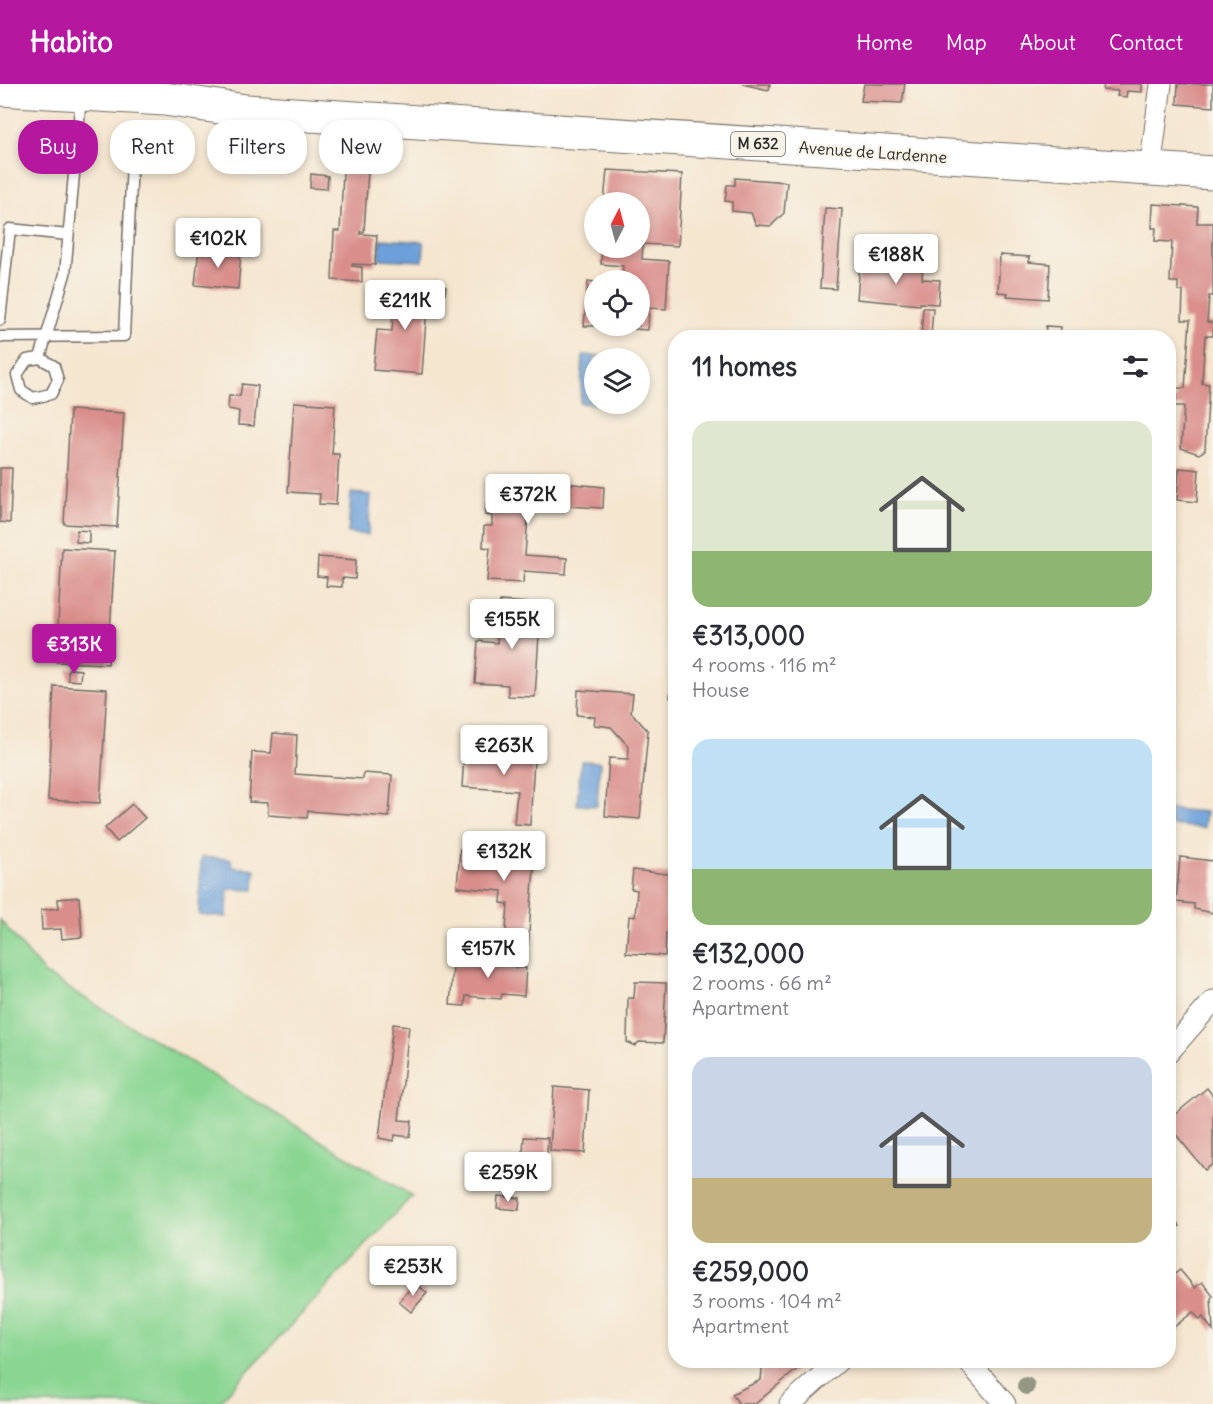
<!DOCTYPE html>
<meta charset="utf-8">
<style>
body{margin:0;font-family:Delius,sans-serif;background:#f2f2f3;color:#2b2b33;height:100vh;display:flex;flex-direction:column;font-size:22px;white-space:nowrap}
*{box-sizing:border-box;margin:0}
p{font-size:20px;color:#7c7c81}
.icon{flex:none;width:33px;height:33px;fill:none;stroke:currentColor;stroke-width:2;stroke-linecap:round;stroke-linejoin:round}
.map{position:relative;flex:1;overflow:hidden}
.details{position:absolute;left:668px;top:246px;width:508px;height:1038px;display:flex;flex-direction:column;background:#fff;border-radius:24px;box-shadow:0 3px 9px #0003}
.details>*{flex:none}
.hud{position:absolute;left:18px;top:36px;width:560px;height:54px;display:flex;gap:12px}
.needle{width:39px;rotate:6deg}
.controls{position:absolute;left:584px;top:108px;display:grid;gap:12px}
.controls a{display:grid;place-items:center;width:66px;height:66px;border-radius:50%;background:#fff;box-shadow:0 3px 9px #0003;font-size:30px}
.price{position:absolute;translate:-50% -51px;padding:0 14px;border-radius:6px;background:#fff;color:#222;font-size:20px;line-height:39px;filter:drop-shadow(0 2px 3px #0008)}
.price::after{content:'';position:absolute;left:50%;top:36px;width:18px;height:14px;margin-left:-9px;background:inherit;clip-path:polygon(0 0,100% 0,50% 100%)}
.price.selected{background:#b5179e;color:#fff}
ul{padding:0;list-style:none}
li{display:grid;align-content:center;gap:12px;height:318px;padding:0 24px}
li span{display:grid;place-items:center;height:186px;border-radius:18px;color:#555}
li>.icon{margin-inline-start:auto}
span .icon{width:108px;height:108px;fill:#fffc;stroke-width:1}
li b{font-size:26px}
h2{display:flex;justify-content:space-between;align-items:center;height:72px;padding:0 24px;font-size:26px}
.chip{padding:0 21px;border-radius:24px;background:#fff;box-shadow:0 3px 9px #0003;font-size:21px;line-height:54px}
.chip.selected{background:#b5179e;color:#fff}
header{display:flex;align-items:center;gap:36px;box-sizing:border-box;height:84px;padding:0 30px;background:#b5179e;color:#fff}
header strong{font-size:28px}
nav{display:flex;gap:33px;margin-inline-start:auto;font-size:21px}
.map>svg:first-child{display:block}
</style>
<header>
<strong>Habito</strong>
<nav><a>Home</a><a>Map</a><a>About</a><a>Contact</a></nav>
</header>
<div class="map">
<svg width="1213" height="1320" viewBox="0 0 1213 1320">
<rect width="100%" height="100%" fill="#f7f3e8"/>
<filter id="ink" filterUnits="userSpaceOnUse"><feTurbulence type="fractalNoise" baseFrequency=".0167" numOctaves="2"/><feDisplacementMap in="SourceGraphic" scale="12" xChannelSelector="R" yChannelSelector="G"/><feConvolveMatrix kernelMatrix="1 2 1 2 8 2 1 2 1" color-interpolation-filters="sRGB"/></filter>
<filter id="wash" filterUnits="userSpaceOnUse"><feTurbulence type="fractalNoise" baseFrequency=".008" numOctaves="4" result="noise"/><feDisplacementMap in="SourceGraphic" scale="24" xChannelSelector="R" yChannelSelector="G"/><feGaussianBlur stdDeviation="1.35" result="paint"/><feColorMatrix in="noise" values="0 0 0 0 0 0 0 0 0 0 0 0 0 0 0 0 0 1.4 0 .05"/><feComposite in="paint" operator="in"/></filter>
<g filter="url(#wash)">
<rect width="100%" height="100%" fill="#f5e6d0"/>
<!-- green -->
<path fill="#89d592" stroke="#5a805e" stroke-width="1.5" d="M0,836L45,890L412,1112L217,1320H0Z"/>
<!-- water -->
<g fill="#6da0d9" stroke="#4c6682" stroke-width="1.5">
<path d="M381,155L424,158L423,177L379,175Z"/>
<path d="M583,271L601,272L594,274V320H598L580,319Z"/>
<path d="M351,409L371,411L368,451L348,449Z"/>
<path d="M581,677L600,678L597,722L577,721Z"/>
<path d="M1169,725L1206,728L1204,744L1169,741Z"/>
<path d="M201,773L231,775L232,783L255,785L254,806L228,805L227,833L199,831Z"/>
</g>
<g id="blocks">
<!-- building -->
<g fill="#d98e8b">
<path d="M742,0H770L769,6Z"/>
<path d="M864,0H905L902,19L861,17Z"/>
<path d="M1104,0H1142V8L1127,7L1126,13L1117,12L1118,7L1103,6Z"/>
<path d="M1178,0H1213V23L1177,20Z"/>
<path d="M48,52L58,66L50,72L40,57Z"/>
<path d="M344,70L369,71L364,148H360V150L377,151L375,181L352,180V182L362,183V198L332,196L334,147H340Z"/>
<path d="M607,86L682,90L678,162L643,160L642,175L669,177L666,225L649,224L648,246L619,244V242H639V196H604L605,192L622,193L623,182L601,180L602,164H639V118H604Z"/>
<path d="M311,90L328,92L327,105L310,104Z"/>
<path d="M735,94L787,98L784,129L771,142L756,141L751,129L732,127V118L725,117L727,101H735Z"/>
<path d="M1153,120L1198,123L1197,139H1213V212H1209L1207,238L1213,239V252H1205L1202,299L1209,300L1205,366L1199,370L1181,364L1184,322H1168V315H1176V304H1185L1190,236H1182L1183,207H1178V198H1170L1172,158L1155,157L1156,144H1152Z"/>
<path d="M825,124L842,125L836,205L820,204Z"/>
<path d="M199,164L241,168L238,205L195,201Z"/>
<path d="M1000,171L1030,173L1029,178L1050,180L1048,215L1007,212L1008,209L998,208Z"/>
<path d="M860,179L923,183L922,195L940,196L938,220L920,219V221L857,215Z"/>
<path d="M588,197L594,198V242H584Z"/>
<path d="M395,200L446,203L445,210L428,209L422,290L373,286L377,246L392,247Z"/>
<path d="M923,224H933L931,254H921Z"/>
<path d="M1046,242L1061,243L1060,254H1045Z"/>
<path d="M242,300L258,302L254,342L238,341L239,327L228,325L229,312H240Z"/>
<path d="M294,318L335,321L332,370H339L336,421L319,420L320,410L288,408Z"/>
<path d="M70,326L124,329L117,443L64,440Z"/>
<path d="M0,384H12L10,439L0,438Z"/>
<path d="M1179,384L1199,386L1197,418L1177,416Z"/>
<path d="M524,395L604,403L603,424L529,420L525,471L567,474L566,490L524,487L523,499L487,497L490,464L483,463L484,442H492V432L485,431L486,419L493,420L495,398L523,400Z"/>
<path d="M77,446L89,447V459L76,458Z"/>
<path d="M62,464L115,467L108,580L56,578Z"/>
<path d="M318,473L356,476L355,495L342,494V503L326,502L327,493L317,492Z"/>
<path d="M500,517L541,520L535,613L508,612V601L475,599L478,557L497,559Z"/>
<path d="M672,581H675V614H670Z"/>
<path d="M68,585L81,586L80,597L68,596Z"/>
<path d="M54,602L107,605L100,719L48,716Z"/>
<path d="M578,606L633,610L631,628L648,647L640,735L605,732L609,674L628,675L629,663L611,643L594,641L595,633L577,631Z"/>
<path d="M273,649L297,651L295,690L363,695V689L392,691L389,733L308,727L307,734L268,731V719L249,718L252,668L271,669Z"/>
<path d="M499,660L531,663L530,676L534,677L530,741L514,740L517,707L462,703L464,671L498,674Z"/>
<path d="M132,720L145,734L117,758L105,744Z"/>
<path d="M510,756L536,758L528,861L505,859L508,820L501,819L502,807L457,803L460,765L509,769Z"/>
<path d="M1180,773L1213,777V829L1194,825V820L1176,818Z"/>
<path d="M633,786L675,791L673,849H666L665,872L626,869L629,832L635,833L637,806L631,805Z"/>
<path d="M79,813L82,853L62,855L61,845L42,846L41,826L59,824L58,815Z"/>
<path d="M484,867L517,869L515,883L526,884L524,912L502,910L501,915L466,912L465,922L450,921L453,882L482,880Z"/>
<path d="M635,898L666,899L663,959L639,958L635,962L627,958L628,914H634Z"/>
<path d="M393,940L409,942L399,1036L412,1037L410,1053L395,1051L394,1057L379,1054Z"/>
<path d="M554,1003L589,1006L585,1069L550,1067Z"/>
<path d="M1207,1004L1213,1012V1080L1205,1086L1168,1041V1036Z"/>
<path d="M524,1053L548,1054L546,1083H522Z"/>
<path d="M498,1112L520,1114L519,1126L497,1124Z"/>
<path d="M1168,1128L1180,1142L1168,1152Z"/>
<path d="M1180,1186L1195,1204L1202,1198L1213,1212L1211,1215L1213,1247L1203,1233L1200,1236L1193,1228L1174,1243L1168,1236V1195Z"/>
<path d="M415,1199L427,1209L411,1228L399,1218Z"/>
<path d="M763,1276H801V1282L755,1320H739L732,1310L761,1296Z"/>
</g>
</g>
</g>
<g filter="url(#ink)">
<use href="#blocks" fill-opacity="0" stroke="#726c65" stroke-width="1.5"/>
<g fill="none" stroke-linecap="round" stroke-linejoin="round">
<defs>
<g id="service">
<path d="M0,236L10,145L68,151"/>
<path d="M0,253L124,252L132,77"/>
<path d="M40,274L54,282L58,296L51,310L33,314L21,306L17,291L27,276L40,274L65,190L81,13"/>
</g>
<g id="minor">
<path d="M1150,86L1161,0"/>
<path d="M1168,969L1213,917"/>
<path d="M967,1276L1005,1320"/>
<path d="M790,1320L839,1276"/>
</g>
<path id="primary" d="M0,5L164,15L246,27L1213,89"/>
</defs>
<!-- service casing -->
<use href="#service" stroke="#726c65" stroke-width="13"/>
<!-- minor casing -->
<use href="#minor" stroke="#726c65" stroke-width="23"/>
<!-- primary casing -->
<use href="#primary" stroke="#726c65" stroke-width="35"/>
<!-- service -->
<use href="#service" stroke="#fff" stroke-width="10"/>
<!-- minor -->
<use href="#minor" stroke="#fff" stroke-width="21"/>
<!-- primary -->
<use href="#primary" stroke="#fff" stroke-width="33"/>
</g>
<!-- trees -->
<circle fill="#939784" cx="1026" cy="1302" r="9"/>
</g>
<g text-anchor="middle" stroke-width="4.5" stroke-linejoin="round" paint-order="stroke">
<!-- shield labels -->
<rect fill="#f7f3e8" stroke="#686764" stroke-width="1.5" x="731" y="48" width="54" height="24" rx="4.5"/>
<g font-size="15" font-weight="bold" fill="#2b2b2b">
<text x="758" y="65">M 632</text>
</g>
<!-- street labels -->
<g font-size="16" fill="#2b2b2b" stroke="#f7f3e8">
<text transform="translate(873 68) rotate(4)" y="6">Avenue de Lardenne</text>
</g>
</g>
</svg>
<div class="controls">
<a><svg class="needle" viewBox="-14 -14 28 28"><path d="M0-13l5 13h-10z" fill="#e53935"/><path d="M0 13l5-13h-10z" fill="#7c7c81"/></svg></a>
<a><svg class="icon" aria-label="locate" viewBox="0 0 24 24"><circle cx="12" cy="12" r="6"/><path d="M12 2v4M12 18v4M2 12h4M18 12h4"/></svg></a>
<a><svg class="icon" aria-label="layers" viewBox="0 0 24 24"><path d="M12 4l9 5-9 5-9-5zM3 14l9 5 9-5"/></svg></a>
</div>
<b class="price" style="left:218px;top:185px">€102K</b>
<b class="price" style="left:896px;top:201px">€188K</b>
<b class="price" style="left:405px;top:247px">€211K</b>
<b class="price" style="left:528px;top:441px">€372K</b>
<b class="price" style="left:512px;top:566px">€155K</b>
<b class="price selected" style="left:74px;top:591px">€313K</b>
<b class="price" style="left:504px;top:692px">€263K</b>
<b class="price" style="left:504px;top:798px">€132K</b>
<b class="price" style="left:488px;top:895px">€157K</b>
<b class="price" style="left:508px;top:1119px">€259K</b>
<b class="price" style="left:413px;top:1213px">€253K</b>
<div class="hud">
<a class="chip selected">Buy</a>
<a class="chip">Rent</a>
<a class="chip">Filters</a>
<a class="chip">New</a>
</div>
<section class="details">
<h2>11 homes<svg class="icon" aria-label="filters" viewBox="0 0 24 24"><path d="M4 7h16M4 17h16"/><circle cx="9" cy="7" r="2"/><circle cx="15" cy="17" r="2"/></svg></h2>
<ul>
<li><span style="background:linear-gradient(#dfe7d0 70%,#8fb573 0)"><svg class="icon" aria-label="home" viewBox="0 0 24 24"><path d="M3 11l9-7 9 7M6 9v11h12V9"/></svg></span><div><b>€313,000</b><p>4 rooms · 116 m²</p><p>House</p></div></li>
<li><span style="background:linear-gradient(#bfe0f5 70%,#8fb573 0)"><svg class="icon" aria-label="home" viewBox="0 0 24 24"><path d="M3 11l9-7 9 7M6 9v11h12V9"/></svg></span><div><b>€132,000</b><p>2 rooms · 66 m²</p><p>Apartment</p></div></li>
<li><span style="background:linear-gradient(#c9d6e8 65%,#c2b280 0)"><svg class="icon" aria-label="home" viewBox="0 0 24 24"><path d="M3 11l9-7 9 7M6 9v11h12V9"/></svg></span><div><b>€259,000</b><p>3 rooms · 104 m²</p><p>Apartment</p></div></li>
</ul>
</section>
</div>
